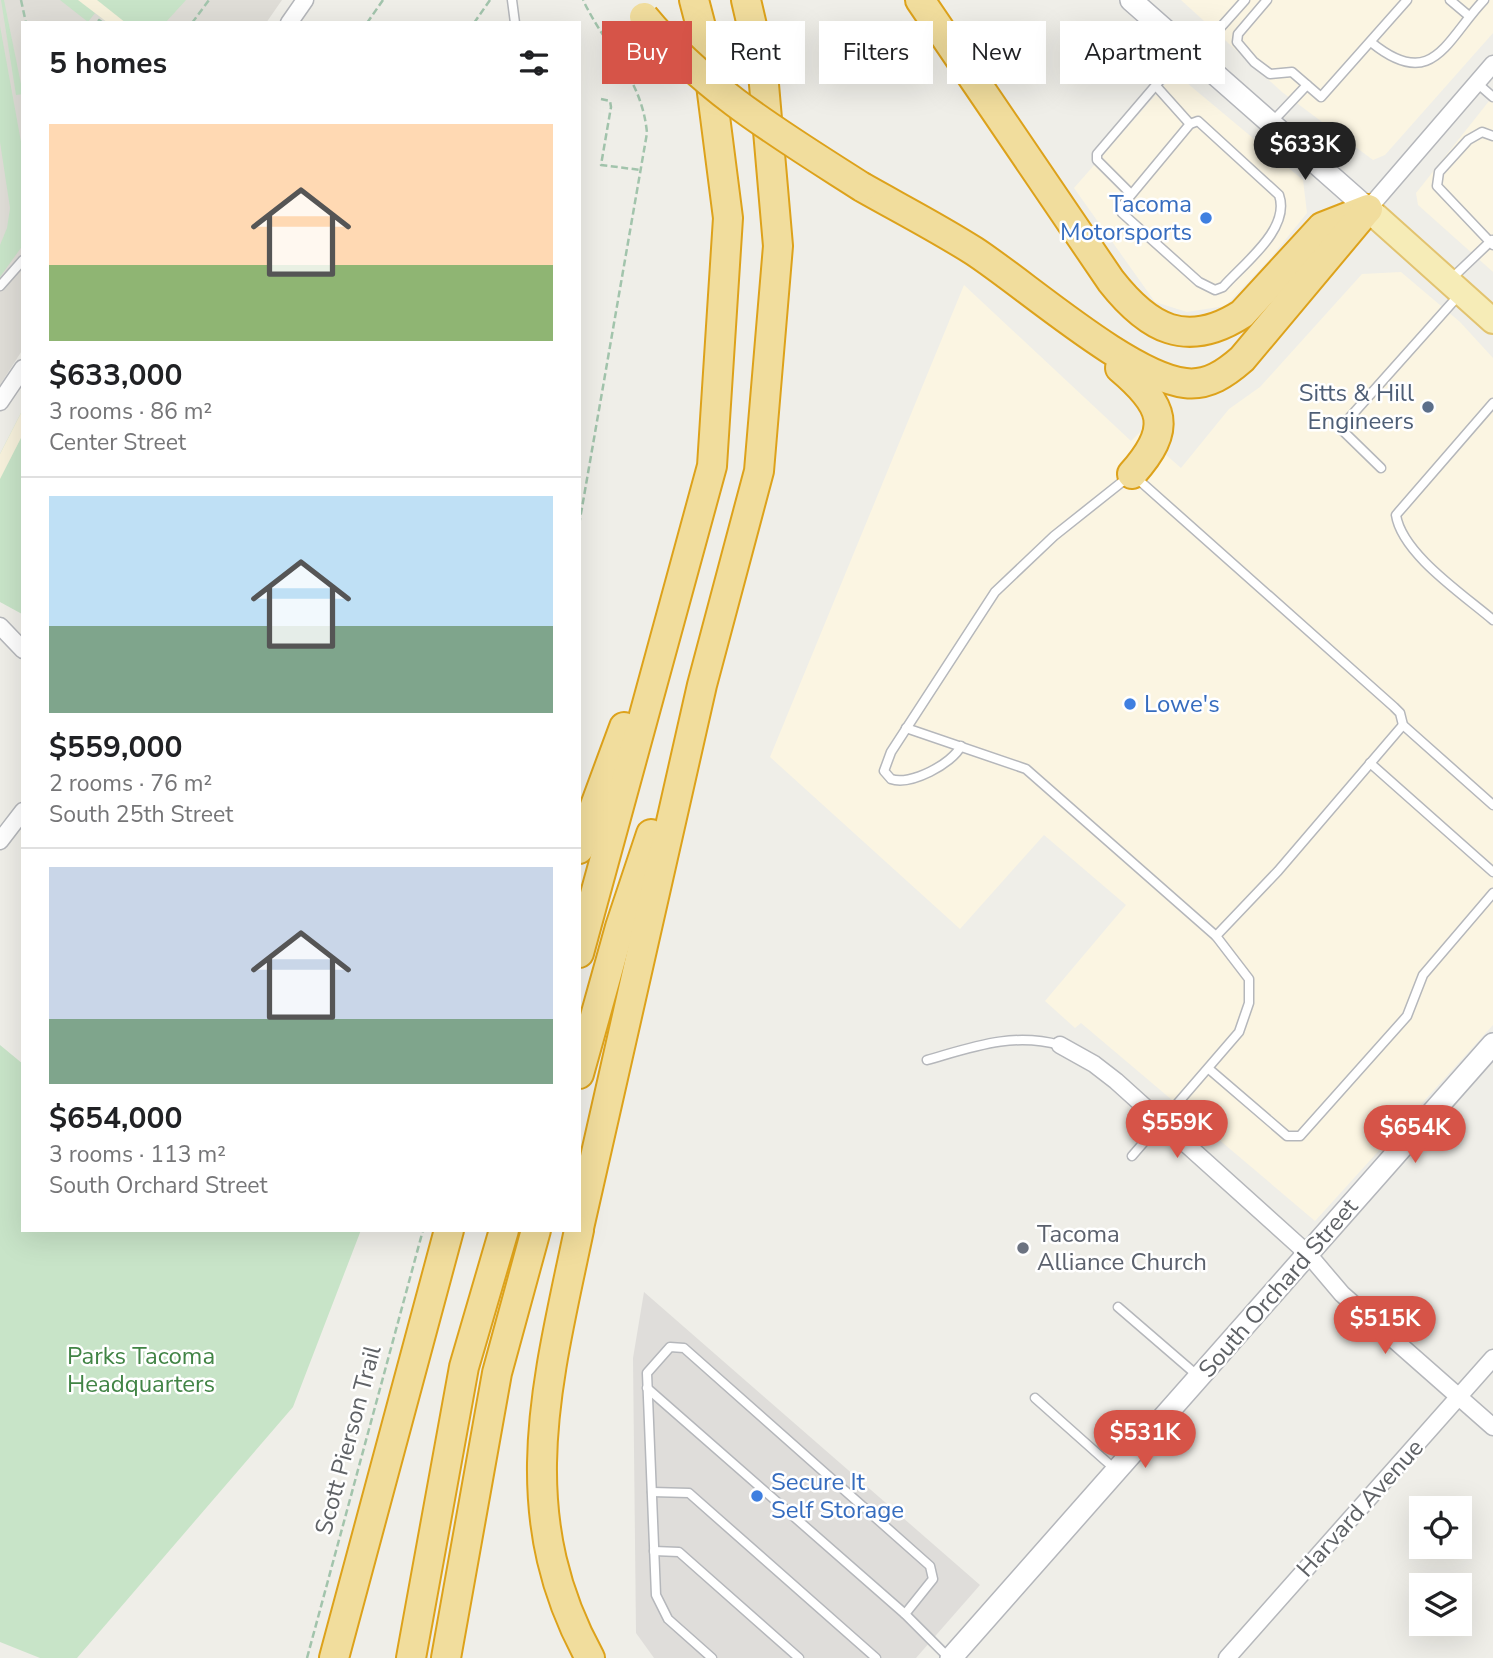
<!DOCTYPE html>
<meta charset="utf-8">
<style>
body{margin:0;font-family:"Nunito Sans",sans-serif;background:#f6f6f6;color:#202124;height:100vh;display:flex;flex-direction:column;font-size:26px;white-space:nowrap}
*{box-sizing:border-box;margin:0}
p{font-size:23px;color:#757577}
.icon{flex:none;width:38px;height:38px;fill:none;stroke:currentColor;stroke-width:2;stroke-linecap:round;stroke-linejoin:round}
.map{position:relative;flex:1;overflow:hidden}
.panel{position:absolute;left:21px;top:21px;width:560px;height:1211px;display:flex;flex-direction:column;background:#fff;border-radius:0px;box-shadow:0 7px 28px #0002}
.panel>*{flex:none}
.top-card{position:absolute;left:602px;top:21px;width:665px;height:63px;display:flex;gap:14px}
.buttons{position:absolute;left:1409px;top:1496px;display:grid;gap:14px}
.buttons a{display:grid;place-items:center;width:63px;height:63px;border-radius:0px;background:#fff;box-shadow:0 7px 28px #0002;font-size:35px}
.price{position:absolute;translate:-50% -60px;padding:0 16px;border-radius:24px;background:#d65448;color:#fff;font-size:23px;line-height:46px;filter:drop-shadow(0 2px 4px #0008)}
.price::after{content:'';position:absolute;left:50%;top:42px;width:21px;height:16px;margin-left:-10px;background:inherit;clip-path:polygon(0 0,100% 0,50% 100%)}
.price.selected{background:#222;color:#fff}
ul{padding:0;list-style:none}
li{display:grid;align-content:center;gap:14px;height:371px;padding:0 28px}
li+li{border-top:2px solid #e0e0e0}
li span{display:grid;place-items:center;height:217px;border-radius:0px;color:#555}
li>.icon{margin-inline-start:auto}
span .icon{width:126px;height:126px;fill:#fffc;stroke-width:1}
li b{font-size:30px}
h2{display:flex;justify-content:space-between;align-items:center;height:84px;padding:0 28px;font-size:30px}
.tag{padding:0 24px;border-radius:0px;background:#fff;box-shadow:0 7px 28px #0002;font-size:24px;line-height:63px}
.tag.selected{background:#d65448;color:#fff}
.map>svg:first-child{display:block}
</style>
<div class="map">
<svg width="1493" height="1658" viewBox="0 0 1493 1658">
<rect width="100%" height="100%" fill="#efeee8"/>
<!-- commercial -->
<g fill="#fbf5e2">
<path d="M1181,0H1493V33L1385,155L1373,160L1282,92Z"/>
<path d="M1175,73L1303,180L1307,213L1269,260L1225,306L1187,312L1155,302L1074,188Z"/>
<path d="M1493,96V272L1418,205L1416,193Z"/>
<path d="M1401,272L1460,322L1493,358V1025L1315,1221L1081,1023L1075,1028L1045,1001L1126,905L1044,835L960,929L770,757L964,285L1131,441L1140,432L1181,468L1229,409L1260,387L1362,274Z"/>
</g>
<!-- industrial -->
<path fill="#dfddda" d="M644,1292L980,1585L916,1658H654L636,1633L633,1358Z"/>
<!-- education -->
<path fill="#dfddd7" d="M0,0H282L266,23H23V349L0,385Z"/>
<!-- green -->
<g fill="#c8e4c8">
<path d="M1,0H4L23,94L16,95Z"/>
<path d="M60,0H186L165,23H108L95,13L88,22Z"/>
<path d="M0,26L23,153V245L0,277V245L7,228L10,208L0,142Z"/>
<path d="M23,409V613L22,614L0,602V454Z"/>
<path d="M0,1045L23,1064V1230H361L293,1407L77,1658H40L0,1642Z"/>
</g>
<!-- sand -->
<g fill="#f7f1dc">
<path d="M78,0H97L126,23H108Z"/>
<path d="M23,409V434L0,479V454Z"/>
</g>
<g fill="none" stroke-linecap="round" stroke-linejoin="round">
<defs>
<g id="service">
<path d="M512,0L515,23"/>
<path d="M1267,0L1238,34L1237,42L1254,62L1270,74L1292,72L1321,97L1407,0"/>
<path d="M1450,0L1469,16"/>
<path d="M1372,43C1433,92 1446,40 1484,0"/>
<path d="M1195,56L1245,0"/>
<path d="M1477,83L1493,97"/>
<path d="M1156,86L1190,124"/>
<path d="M1198,121L1279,195C1291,229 1243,264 1223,287L1215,290L1199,282L1122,213L1121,207L1190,124Z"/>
<path d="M1273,121L1307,85"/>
<path d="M1493,136L1482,132L1468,140L1439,172L1437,186L1493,245"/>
<path d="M1131,194L1097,160V154L1185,51"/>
<path d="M1451,279L1492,240"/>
<path d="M0,286L23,260"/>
<path d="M1493,403L1396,515C1402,554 1464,595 1493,620"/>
<path d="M1381,468L1342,430L1343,425L1459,295"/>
<path d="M906,728L1026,769L1216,936L1249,979V1003L1239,1032L1132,1156"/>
<path d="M961,746C952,764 910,786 891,779L884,771L891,752L995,592L1054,536L1132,474L1394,707L1400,713L1403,725L1493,805"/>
<path d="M1370,763L1493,872"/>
<path d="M1216,936L1278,871L1403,725"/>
<path d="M927,1060C973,1047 1012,1032 1060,1045"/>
<path d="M1209,1069L1287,1136H1300L1407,1016L1423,975L1493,893"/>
<path d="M1118,1307L1198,1376"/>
<path d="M647,1388L905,1614L949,1658"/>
<path d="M1035,1398L1117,1471"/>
<path d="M652,1492L689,1493L876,1658"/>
<path d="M654,1551L679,1552L799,1658"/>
<path d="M712,1658L668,1619L656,1595L647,1373L670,1347L684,1348L930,1566L933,1579L905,1614"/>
</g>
<g id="minor">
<path d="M289,23L305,0"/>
<path d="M1368,209L1493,64"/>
<path d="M0,402L23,368"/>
<path d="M0,626L23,650"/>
<path d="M0,841L23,811"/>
<path d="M1060,1045L1094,1064L1116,1081L1308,1254L1342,1294L1493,1427"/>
<path d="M1227,1658L1493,1358"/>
</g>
<g id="secondary">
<path d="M1131,0L1368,209"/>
<path d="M951,1658L1493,1044"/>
</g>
<path id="primary" d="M1368,209L1493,321"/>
<g id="motorway">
<path d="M920,0L1111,281C1148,328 1186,350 1242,314L1322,227L1368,209"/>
<path d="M862,187C899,208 938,228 974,251C1026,285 1128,376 1185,383C1208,386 1226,373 1242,359L1366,211"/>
<path d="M1120,368C1165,406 1173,428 1132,474"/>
<path d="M579,849L624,727"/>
<path d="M579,953L712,466L728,218L706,46L694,0"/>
<path d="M579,1074L620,927L651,834"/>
<path d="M579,1228L702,685L759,471L778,246L763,73L746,0"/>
<path d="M579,1230C547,1383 510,1513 590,1658"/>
<path d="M334,1658L449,1230"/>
<path d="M411,1658L464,1367L504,1230"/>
<path d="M446,1658L497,1373L536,1230"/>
</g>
</defs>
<!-- service casing -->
<use href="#service" stroke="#b5b7bb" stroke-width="11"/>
<!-- minor casing -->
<use href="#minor" stroke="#b5b7bb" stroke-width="19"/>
<!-- secondary casing -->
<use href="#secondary" stroke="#b4b6bb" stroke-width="24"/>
<!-- primary casing -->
<use href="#primary" stroke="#e2c36f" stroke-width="28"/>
<!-- motorway casing -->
<use href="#motorway" stroke="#dda21b" stroke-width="32"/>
<!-- path -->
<g stroke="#a2c4ac" stroke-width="2.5" stroke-dasharray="7 3.5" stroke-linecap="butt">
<path d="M21,0L26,23"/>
<path d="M98,23L99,20L103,23"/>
<path d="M192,23L209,0"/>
<path d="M367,23L383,0"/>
<path d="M474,23L490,0"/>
<path d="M601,99L610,101L611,107L601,165L641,170"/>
<path d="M579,525L647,133C642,78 606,48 583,0"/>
<path d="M307,1658L423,1230"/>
</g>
<!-- service -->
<use href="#service" stroke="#fff" stroke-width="8"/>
<!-- minor -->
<use href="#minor" stroke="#fff" stroke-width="16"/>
<!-- secondary -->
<use href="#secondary" stroke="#fff" stroke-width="21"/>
<!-- primary -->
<use href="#primary" stroke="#f6ecb7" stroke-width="24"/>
<!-- motorway -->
<use href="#motorway" stroke="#f1dd9d" stroke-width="28"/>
<defs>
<path id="motorway-bridge" d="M644,17C704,90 784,137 862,187"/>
</defs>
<!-- motorway-bridge casing -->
<use href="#motorway-bridge" stroke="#dda21b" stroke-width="32" stroke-linecap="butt"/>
<!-- motorway-bridge -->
<use href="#motorway-bridge" stroke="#f1dd9d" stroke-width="28"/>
</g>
<!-- markers -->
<g fill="#3f7fe0" stroke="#fff" stroke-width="2.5">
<circle cx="1206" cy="218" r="7"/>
<circle cx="1130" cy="704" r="7"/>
<circle cx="757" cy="1496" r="7"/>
</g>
<circle fill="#5c6f8a" stroke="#fff" stroke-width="2.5" cx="1428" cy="407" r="7"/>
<circle fill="#6b7280" stroke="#fff" stroke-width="2.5" cx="1023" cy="1248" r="7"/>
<g text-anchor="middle" stroke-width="5" stroke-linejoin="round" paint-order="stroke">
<!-- shop labels -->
<g font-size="24" fill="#366cbe" stroke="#fff" text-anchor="start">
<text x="1192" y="212" text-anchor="end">Tacoma<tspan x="1192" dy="28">Motorsports</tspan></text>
<text x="1144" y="712">Lowe's</text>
<text x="771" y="1490">Secure It<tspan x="771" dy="28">Self Storage</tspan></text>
</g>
<!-- service labels -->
<g font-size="24" fill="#4e5e75" stroke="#fff" text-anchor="end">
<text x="1414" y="401">Sitts &amp; Hill<tspan x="1414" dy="28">Engineers</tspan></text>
</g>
<!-- worship labels -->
<g font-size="24" fill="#5b616d" stroke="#fff" text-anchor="start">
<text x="1037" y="1242">Tacoma<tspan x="1037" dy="28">Alliance Church</tspan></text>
</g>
<!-- street labels -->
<g font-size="24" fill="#5f6266" stroke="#fff">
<text transform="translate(1278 1288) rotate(-49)" y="8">South Orchard Street</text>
<text transform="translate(348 1440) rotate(-75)" y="8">Scott Pierson Trail</text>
<text transform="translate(1360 1508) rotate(-48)" y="8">Harvard Avenue</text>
</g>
<!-- park labels -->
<g font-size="24" fill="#418445" stroke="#fff">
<text x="141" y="1364">Parks Tacoma<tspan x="141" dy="28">Headquarters</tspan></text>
</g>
</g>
</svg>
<div class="buttons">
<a><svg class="icon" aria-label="locate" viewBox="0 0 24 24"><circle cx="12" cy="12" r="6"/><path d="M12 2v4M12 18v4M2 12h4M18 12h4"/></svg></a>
<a><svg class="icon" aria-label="layers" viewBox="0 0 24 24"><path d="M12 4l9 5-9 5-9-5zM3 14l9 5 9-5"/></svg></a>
</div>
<b class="price selected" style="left:1305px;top:182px">$633K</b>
<b class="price" style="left:1177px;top:1160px">$559K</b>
<b class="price" style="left:1415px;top:1165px">$654K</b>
<b class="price" style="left:1385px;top:1356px">$515K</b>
<b class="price" style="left:1145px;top:1470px">$531K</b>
<div class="top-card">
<a class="tag selected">Buy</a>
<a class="tag">Rent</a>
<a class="tag">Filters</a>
<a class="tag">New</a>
<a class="tag">Apartment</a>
</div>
<section class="panel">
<h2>5 homes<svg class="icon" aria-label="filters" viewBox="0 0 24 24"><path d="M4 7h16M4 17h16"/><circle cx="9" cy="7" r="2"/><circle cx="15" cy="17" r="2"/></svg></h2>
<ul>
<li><span style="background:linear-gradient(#ffd9b3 65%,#8fb573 0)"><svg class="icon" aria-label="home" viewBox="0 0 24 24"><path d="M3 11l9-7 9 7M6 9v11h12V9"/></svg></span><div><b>$633,000</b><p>3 rooms · 86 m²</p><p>Center Street</p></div></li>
<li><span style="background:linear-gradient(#bfe0f5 60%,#7fa58c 0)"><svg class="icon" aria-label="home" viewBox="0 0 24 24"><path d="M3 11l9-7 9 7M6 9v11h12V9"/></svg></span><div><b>$559,000</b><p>2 rooms · 76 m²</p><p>South 25th Street</p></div></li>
<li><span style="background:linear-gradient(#c9d6e8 70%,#7fa58c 0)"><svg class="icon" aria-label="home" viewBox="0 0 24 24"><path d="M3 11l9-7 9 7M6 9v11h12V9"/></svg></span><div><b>$654,000</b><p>3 rooms · 113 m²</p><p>South Orchard Street</p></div></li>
</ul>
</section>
</div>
